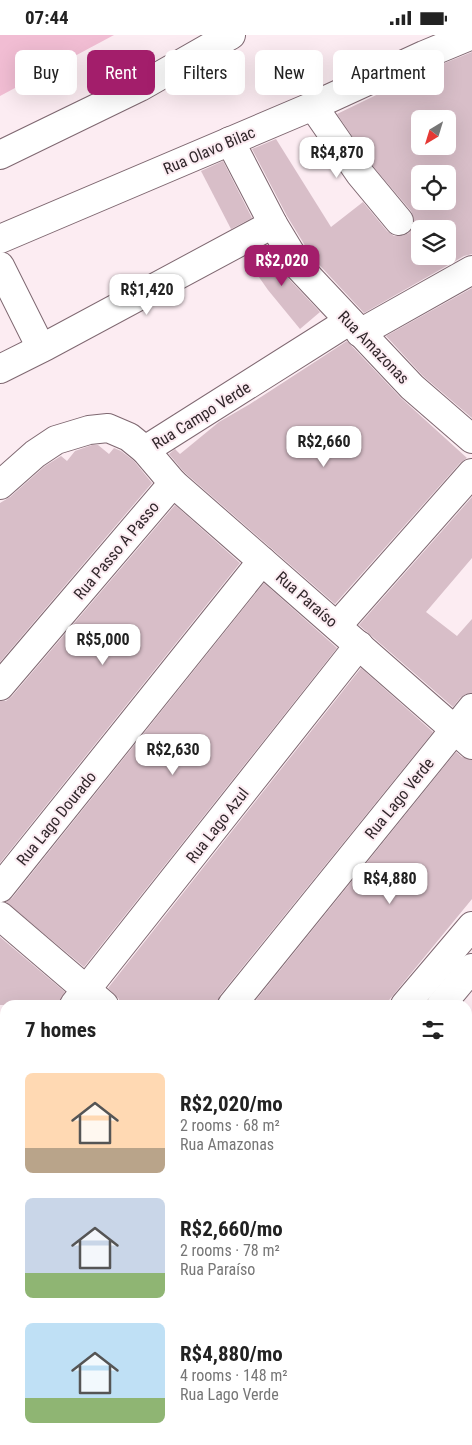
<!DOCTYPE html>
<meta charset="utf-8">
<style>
body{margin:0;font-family:"Roboto Condensed",sans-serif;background:#f6f6f6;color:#222;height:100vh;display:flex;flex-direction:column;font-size:19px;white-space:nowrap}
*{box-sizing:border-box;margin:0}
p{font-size:16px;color:#767676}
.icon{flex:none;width:28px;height:28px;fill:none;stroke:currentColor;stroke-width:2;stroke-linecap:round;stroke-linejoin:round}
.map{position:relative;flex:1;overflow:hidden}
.side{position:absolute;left:0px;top:965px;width:472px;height:445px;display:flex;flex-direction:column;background:#fff;border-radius:15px 15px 0 0;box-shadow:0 5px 20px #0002}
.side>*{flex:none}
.guide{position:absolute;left:15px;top:15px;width:442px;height:45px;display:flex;gap:10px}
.needle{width:32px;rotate:218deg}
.buttons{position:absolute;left:411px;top:75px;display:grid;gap:10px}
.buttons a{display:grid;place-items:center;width:45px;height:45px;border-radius:8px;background:#fff;box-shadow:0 5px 20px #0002;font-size:25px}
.price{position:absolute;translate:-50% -42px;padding:0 11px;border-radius:10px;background:#fff;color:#222;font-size:16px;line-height:32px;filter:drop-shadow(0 1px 2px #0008)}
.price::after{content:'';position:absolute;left:50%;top:30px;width:15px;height:11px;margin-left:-8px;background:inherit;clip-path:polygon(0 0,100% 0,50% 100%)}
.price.active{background:#a31e6b;color:#fff}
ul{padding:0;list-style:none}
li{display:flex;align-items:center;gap:15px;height:125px;padding:0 25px}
li span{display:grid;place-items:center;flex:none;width:140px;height:100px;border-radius:8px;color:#555}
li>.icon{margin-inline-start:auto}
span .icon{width:60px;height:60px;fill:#fffc;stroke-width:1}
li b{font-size:21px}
h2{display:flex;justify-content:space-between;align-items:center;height:60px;padding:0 25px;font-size:21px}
.tag{padding:0 18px;border-radius:8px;background:#fff;box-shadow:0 5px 20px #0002;font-size:18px;line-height:45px}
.tag.active{background:#a31e6b;color:#fff}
.status{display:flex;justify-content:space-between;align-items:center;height:35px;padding:0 25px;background:#fff;direction:ltr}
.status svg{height:14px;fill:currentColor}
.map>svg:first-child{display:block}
</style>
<div class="status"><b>07:44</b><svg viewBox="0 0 49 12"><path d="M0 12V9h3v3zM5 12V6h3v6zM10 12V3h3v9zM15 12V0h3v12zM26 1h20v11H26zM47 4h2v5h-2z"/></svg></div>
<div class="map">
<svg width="472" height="1410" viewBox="0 0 472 1410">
<rect width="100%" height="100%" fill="#fcecf2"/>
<!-- green -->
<path fill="#f1bdd3" d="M0,0H114L0,61Z"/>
<!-- building -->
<g fill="#d8bec8" fill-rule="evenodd">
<path d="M472,17V219L464,221L364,278L312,222L287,181L252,114L276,104L331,192L363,167L387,196L394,201H402L409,198L413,192L414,184L411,176L372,130L337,79L430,34ZM420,84H448V111H420ZM420,139H448V166H420ZM420,194H448V221H420Z"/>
<path d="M223,126L252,183L231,194L201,136Z"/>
<path d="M267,210L288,243L320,277L300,294L268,255L245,222Z"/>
<path d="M472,253V383L423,341L386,301Z"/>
<path d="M347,306L401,363L467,423L460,428L335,569L184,437L169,419L175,414L180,419L219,387L250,369Z"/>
<path d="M92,410H98L109,419L114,413L121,416L134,426L152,448L0,627V468L10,462L45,431L61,421L67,426L75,416Z"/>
<path d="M472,462V523L426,577L457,601L472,584V658L466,659L460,663L453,672L359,590Z"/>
<path d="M175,470L240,528L0,828V666H6L12,661Z"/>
<path d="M264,548L337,613L84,932L6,867L12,863Z"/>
<path d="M361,633L433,697L220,960L217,970H119V964L108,953Z"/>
<path d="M456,717L462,722L472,725V864L385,970H252Z"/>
<path d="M0,902L65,957L59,970H0Z"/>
</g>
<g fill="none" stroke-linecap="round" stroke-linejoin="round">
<defs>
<g id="minor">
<path d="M313,71L360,139L399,186"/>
<path d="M230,106L273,189L299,232L412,352L472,404"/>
<path d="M0,120L140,52L231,0"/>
<path d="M0,204L313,71L424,20L472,0"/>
<path d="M0,231L41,313"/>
<path d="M360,298L472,235"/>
<path d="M0,334L46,311L273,189"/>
<path d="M145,415L173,448L472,710"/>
<path d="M0,450L35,419L56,405L89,395L108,393L129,402L145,415L349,286"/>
<path d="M337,591L472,438"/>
<path d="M0,651L173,448"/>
<path d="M0,853L262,526"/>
<path d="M0,881L104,970"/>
<path d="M74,970L359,610"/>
<path d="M232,970L472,673"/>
<path d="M0,1057L5,1051"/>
<path d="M0,1262L5,1266"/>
<path d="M468,1371L472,1370"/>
<path d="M169,1405L175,1410"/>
<path d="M385,1410L389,1405"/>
</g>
<g id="major">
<path d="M405,970L472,891"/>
<path d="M441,970L472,933"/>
<path d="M34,1410L38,1405"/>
<path d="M69,1410L73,1405"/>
</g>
</defs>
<!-- minor casing -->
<use href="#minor" stroke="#7f6871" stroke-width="30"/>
<!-- major casing -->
<use href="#major" stroke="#7f6871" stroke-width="30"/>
<!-- minor -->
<use href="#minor" stroke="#fff" stroke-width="28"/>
<!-- major -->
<use href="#major" stroke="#fff" stroke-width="28"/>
</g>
<g text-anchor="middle" stroke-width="4" stroke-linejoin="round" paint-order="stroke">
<!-- street labels -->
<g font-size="16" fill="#31272b" stroke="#fcecf2">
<text transform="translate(209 115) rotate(-23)" y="6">Rua Olavo Bilac</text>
<text transform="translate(374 312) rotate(46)" y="6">Rua Amazonas</text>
<text transform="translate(201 380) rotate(-32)" y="6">Rua Campo Verde</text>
<text transform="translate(116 515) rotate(-50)" y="6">Rua Passo A Passo</text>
<text transform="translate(307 564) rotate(41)" y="6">Rua Paraíso</text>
<text transform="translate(399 763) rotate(-51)" y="6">Rua Lago Verde</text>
<text transform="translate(56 783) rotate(-51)" y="6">Rua Lago Dourado</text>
<text transform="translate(217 790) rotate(-52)" y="6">Rua Lago Azul</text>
</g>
</g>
</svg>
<div class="buttons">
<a><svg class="needle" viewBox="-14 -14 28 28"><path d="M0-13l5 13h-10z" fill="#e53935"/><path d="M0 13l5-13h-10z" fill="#767676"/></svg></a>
<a><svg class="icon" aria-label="locate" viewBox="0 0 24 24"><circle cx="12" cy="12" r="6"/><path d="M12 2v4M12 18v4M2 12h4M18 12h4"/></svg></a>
<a><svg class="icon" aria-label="layers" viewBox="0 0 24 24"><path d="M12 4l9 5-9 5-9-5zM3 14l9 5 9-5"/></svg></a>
</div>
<b class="price" style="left:337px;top:144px">R$4,870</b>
<b class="price active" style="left:282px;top:252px">R$2,020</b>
<b class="price" style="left:147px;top:281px">R$1,420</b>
<b class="price" style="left:324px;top:433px">R$2,660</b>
<b class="price" style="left:103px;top:631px">R$5,000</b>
<b class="price" style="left:173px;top:741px">R$2,630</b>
<b class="price" style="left:390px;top:870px">R$4,880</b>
<div class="guide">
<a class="tag">Buy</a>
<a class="tag active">Rent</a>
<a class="tag">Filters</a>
<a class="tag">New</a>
<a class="tag">Apartment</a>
</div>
<section class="side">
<h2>7 homes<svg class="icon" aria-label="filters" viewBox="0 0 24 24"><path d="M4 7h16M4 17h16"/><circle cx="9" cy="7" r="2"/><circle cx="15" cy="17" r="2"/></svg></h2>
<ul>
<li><span style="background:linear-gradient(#ffd9b3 75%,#b9a48a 0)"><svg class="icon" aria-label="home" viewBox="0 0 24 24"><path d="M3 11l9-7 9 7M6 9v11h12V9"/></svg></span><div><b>R$2,020/mo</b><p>2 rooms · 68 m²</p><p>Rua Amazonas</p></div></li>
<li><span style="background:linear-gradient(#c9d6e8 75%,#8fb573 0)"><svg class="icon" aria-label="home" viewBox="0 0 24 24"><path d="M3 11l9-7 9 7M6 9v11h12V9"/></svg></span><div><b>R$2,660/mo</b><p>2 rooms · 78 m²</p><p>Rua Paraíso</p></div></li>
<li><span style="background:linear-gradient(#bfe0f5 75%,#8fb573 0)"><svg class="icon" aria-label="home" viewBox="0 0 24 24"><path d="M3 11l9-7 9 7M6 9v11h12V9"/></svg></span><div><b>R$4,880/mo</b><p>4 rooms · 148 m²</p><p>Rua Lago Verde</p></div></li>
</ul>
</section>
</div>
